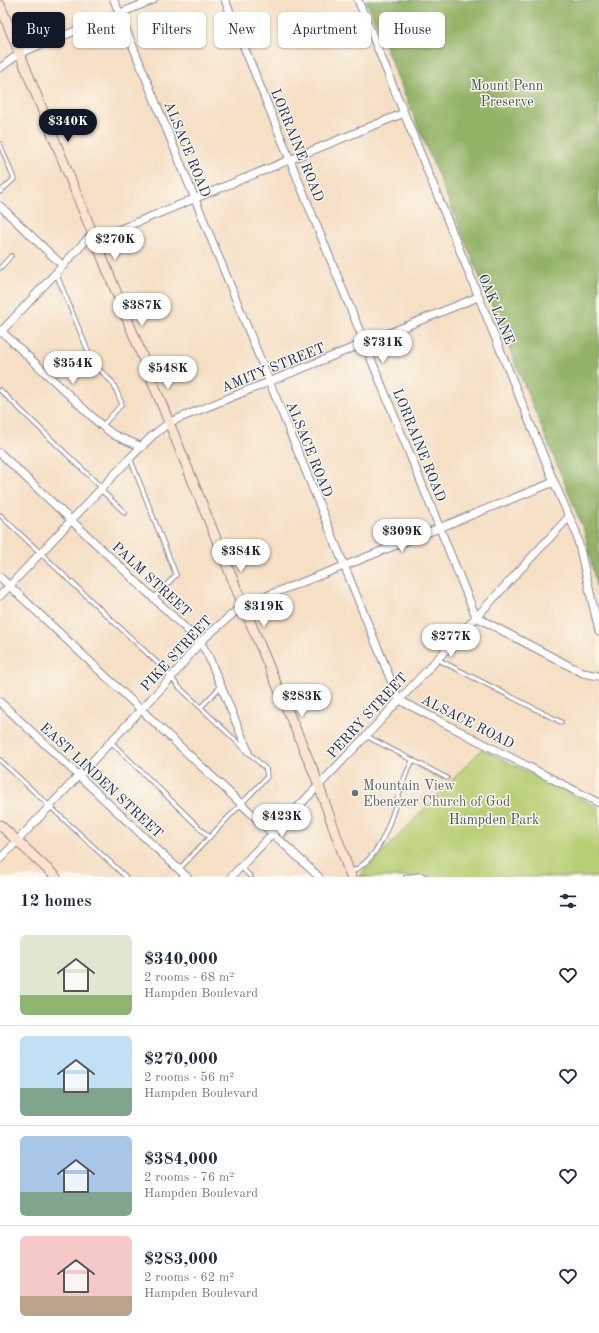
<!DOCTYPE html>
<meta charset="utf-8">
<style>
body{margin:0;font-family:"Old Standard TT",serif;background:#f6f6f7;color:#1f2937;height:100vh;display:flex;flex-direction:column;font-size:15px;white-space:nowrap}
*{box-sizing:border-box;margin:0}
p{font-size:13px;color:#747a83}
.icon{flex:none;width:22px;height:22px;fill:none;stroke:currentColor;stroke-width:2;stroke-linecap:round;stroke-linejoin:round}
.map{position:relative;height:877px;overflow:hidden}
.details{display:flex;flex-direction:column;background:#fff;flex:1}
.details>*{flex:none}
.banner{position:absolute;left:12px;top:12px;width:575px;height:36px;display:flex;gap:8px}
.price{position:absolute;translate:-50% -34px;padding:0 9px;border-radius:14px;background:#fff;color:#222;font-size:13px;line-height:26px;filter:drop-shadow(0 1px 2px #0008)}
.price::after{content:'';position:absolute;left:50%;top:24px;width:12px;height:9px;margin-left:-6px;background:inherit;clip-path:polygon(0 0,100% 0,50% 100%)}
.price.active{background:#111827;color:#fff}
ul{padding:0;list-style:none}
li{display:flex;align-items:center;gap:12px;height:100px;padding:0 20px}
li+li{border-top:1px solid #e0e1e3}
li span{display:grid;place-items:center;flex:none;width:112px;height:80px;border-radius:6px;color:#555}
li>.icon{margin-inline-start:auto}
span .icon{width:48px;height:48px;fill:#fffc;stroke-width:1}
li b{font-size:17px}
h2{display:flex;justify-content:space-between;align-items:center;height:48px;padding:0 20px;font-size:17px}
.chip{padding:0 14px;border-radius:6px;background:#fff;box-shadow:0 1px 3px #0004;font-size:14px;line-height:36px}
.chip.active{background:#111827;color:#fff}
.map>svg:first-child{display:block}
</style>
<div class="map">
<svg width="599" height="877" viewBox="0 0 599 877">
<rect width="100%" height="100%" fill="#fbf7ec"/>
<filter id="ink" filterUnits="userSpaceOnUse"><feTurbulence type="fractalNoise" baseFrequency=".025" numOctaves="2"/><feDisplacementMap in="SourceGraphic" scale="8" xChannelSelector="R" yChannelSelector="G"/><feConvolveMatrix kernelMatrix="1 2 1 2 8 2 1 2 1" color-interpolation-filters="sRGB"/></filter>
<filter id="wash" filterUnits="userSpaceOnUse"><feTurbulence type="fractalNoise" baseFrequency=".012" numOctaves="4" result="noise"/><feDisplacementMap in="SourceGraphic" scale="16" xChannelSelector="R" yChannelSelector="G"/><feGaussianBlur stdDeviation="0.9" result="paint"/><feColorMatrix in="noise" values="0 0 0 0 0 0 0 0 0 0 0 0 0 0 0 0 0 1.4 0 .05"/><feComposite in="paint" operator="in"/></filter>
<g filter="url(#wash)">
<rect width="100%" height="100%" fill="#f5dfc5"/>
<!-- green -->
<path fill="#b8cf74" stroke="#6a7f69" d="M482,749L599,808V877H359Z"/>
<!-- forest -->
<path fill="#92b266" stroke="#567062" d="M366,0H599V600L585,533Z"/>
</g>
<g filter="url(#ink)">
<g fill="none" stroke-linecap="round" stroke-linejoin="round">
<defs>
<g id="lane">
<path d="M0,144L14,179L0,192"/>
<path d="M0,268L11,256"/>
<path d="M56,273L93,363L113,383L122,404L102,426"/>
<path d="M0,390L102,488"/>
<path d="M130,458L176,575L154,598"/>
<path d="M100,489L125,513"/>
<path d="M0,515L164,669L179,687L266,769L267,777L179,869"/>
<path d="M437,659L561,722"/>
<path d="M201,707L221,686"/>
<path d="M366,736L447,778"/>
<path d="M111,742L209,837"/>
<path d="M0,760L126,877"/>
<path d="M241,867L251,877"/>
<path d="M350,873C386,856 391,813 404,780C406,773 410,766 413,760"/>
<path d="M406,877L420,875L426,877"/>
</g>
<g id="street">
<path d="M114,0L399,700L599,803"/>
<path d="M225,0L476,617L583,673L599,676"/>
<path d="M358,0L554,482L576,532L599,631"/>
<path d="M0,68L20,53L153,0"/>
<path d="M0,206L63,266"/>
<path d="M96,239L404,113"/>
<path d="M0,330L102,426L114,435L142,447"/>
<path d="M0,333L93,233"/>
<path d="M0,453L200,642L208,655L248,751"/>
<path d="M0,577L319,877"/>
<path d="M0,596L130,458L152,436L170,422L478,297"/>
<path d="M0,702L187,877"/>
<path d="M0,859L171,678L200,642L243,605L344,566L554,482"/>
<path d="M231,877L366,736L569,517"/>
</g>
<g id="secondary">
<path d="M0,5L243,605L315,775L351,877"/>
<path d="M0,825L56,877"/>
</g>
</defs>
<!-- lane casing -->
<use href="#lane" stroke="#888792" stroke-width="5.5"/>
<!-- street casing -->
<use href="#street" stroke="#888792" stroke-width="9"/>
<!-- secondary casing -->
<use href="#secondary" stroke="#888792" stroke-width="11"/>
<!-- lane -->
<use href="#lane" stroke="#fff" stroke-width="3.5"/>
<!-- street -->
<use href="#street" stroke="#fff" stroke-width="7"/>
<!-- secondary -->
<use href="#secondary" stroke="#fde4d1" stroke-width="9"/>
</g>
</g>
<!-- markers -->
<circle fill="#6b7280" stroke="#fbf7ec" stroke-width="1.5" cx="355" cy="793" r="4"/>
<g text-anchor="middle" stroke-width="3" stroke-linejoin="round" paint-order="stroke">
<!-- park labels -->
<g font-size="14" fill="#425764" stroke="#fbf7ec">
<text x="507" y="90">Mount Penn<tspan x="507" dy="16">Preserve</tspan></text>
<text x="494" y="824">Hampden Park</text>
</g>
<!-- street labels -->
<g font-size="14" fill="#1b2f5e" stroke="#fbf7ec">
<text transform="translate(298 145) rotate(68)" y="5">LORRAINE ROAD</text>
<text transform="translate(188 149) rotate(68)" y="5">ALSACE ROAD</text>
<text transform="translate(497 309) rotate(68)" y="5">OAK LANE</text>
<text transform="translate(273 367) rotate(-22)" y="5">AMITY STREET</text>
<text transform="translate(420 445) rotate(68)" y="5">LORRAINE ROAD</text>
<text transform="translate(310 449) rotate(68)" y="5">ALSACE ROAD</text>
<text transform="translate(152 579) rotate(43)" y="5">PALM STREET</text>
<text transform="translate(176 653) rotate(-47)" y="5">PIKE STREET</text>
<text transform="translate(367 715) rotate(-47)" y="5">PERRY STREET</text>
<text transform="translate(468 721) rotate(27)" y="5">ALSACE ROAD</text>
<text transform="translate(102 780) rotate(43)" y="5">EAST LINDEN STREET</text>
</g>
<!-- worship labels -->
<g font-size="14" fill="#5b616d" stroke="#fbf7ec" text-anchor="start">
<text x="363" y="790">Mountain View<tspan x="363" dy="16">Ebenezer Church of God</tspan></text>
</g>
</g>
</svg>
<b class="price active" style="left:68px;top:143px">$340K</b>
<b class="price" style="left:115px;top:261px">$270K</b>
<b class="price" style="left:142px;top:327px">$387K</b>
<b class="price" style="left:383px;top:364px">$731K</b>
<b class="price" style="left:73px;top:385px">$354K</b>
<b class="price" style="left:168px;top:390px">$548K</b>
<b class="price" style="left:402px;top:553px">$309K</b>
<b class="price" style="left:241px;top:573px">$384K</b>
<b class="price" style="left:264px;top:628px">$319K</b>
<b class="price" style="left:451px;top:658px">$277K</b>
<b class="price" style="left:302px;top:718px">$283K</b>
<b class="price" style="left:282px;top:838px">$423K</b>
<div class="banner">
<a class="chip active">Buy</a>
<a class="chip">Rent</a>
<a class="chip">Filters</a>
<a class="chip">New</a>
<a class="chip">Apartment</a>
<a class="chip">House</a>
</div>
</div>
<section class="details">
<h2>12 homes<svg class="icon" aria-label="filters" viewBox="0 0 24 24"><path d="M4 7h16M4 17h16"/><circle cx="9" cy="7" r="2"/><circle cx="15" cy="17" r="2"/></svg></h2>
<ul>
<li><span style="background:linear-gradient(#dfe7d0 75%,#8fb573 0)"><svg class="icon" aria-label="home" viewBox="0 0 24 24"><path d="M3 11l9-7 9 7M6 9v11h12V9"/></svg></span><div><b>$340,000</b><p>2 rooms · 68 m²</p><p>Hampden Boulevard</p></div><svg class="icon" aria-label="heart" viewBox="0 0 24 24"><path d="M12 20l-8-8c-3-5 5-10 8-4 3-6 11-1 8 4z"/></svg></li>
<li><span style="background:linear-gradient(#bfe0f5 65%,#7fa58c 0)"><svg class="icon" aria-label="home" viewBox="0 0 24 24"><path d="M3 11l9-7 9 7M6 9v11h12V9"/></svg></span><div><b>$270,000</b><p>2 rooms · 56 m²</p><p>Hampden Boulevard</p></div><svg class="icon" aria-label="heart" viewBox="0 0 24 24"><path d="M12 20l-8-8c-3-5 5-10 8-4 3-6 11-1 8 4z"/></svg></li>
<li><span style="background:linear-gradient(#a9c7e8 70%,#7fa58c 0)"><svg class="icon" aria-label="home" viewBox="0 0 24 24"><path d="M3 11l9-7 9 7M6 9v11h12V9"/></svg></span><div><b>$384,000</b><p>2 rooms · 76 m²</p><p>Hampden Boulevard</p></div><svg class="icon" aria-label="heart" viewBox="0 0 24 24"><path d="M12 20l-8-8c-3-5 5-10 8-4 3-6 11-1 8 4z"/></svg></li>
<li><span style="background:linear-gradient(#f6c9c9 75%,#b9a48a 0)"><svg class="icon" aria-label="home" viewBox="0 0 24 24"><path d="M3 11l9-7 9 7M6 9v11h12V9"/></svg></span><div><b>$283,000</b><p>2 rooms · 62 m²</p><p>Hampden Boulevard</p></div><svg class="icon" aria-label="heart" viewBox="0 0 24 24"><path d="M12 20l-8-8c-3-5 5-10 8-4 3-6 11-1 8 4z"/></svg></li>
</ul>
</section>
